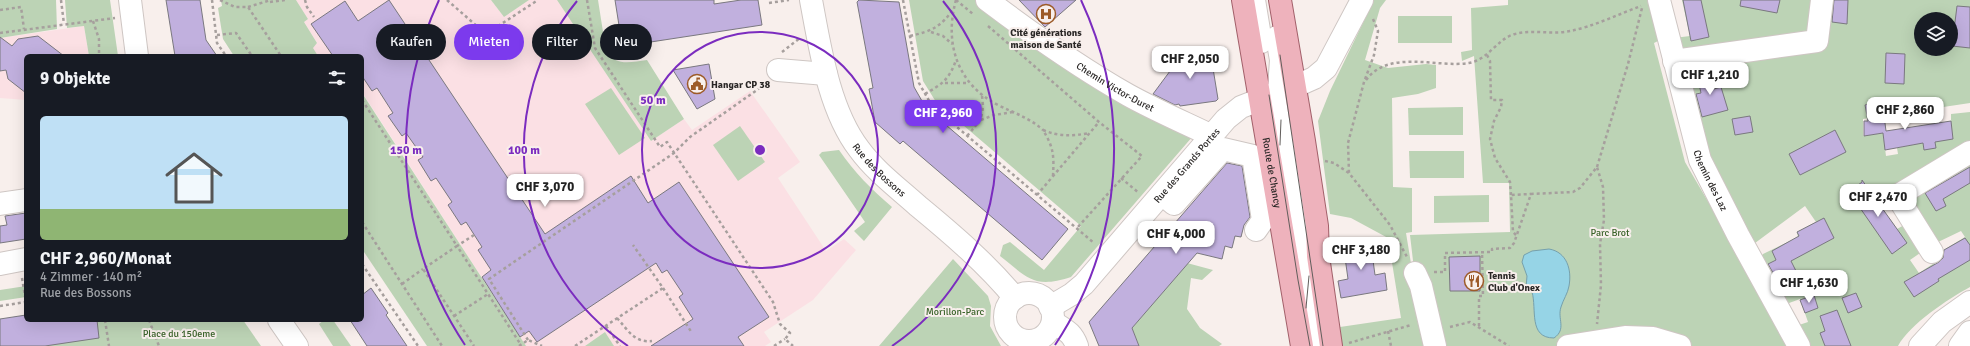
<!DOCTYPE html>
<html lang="de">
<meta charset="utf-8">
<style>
body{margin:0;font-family:Signika,sans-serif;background:#20242c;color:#f1f3f6;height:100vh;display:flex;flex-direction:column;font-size:15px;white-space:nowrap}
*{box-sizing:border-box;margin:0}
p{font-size:13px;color:#9ea1a6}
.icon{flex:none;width:22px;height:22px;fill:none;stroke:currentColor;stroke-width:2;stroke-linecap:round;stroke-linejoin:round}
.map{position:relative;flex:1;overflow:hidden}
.side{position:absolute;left:24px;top:54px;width:340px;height:268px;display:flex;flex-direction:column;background:#171b24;border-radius:6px;box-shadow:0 4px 16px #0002}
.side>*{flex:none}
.banner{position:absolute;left:376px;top:24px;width:380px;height:36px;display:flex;gap:8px}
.buttons{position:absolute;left:1914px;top:12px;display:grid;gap:8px}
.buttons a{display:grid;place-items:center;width:44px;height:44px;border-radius:50%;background:#171b24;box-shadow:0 4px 16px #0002;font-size:20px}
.price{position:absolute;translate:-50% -34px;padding:0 9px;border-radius:8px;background:#fff;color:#222;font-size:13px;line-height:26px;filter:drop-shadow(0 1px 2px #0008)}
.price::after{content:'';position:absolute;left:50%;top:24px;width:12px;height:9px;margin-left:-6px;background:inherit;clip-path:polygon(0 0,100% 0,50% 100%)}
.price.on{background:#7c3aed;color:#fff}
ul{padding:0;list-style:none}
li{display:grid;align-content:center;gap:8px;height:212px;padding:0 16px}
li span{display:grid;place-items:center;height:124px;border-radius:6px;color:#555}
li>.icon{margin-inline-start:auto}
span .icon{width:72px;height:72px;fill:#fffc;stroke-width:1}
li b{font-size:17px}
h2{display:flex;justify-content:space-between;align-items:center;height:48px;padding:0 16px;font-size:17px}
.chip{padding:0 14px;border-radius:18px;background:#171b24;box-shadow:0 4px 16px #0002;font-size:14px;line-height:36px}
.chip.on{background:#7c3aed;color:#fff}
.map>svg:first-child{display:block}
</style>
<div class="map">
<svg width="1970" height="346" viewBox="0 0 1970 346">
<rect width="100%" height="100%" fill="#f8efec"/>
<!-- education -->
<g fill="#fbe0e4">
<path d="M296,0H491L504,17L529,0H557L651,141L684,119L692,130L750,91L800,162L778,178L826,251L844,239L856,250L813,300L764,332L771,342L765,346H614L605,332L585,346H526L362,92V56H318L312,48L317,43L304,22L308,19Z"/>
<path d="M84,26L89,56H26V100L0,98V38Z"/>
</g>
<!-- green -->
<g fill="#bcd3b5" fill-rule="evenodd">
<path d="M0,0H56L57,29L0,38Z"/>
<path d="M65,0H110L118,56H89L84,26L67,28Z"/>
<path d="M221,0H296L308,19L304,22L317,43L313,48L318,56H234L223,39L218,8L222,6Z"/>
<path d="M491,0H529L504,17Z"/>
<path d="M557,0H598L606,51C616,67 631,62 647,60L684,119L651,141Z"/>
<path d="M909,0H976L1193,136L1071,277C1034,289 1028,278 1000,256L1003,245L1010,242L1044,270L1081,226L936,102L923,81Z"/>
<path d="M1374,0H1386L1380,8L1365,60L1388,68L1426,64L1436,65V88L1418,94L1392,98L1393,187L1412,188V232L1406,233L1419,312L1410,235L1510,232L1509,183H1483L1474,56L1462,61L1461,52L1472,50L1471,8L1508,5V0H1652L1662,39L1654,43L1685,162L1792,346H1342L1340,327L1401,318L1388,238L1351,218L1330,214L1318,121L1330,91Z"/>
<path d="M1682,0H1813L1809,32L1678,57L1674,38L1690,36Z"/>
<path d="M1830,0H1970V103L1863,119V136L1883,133L1886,156L1898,154L1897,148L1916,144L1913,128L1951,121V114L1970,112V144L1885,195V202L1881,207L1876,228L1890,219L1897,229L1906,224L1923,251L1910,260L1919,273L1942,258L1939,253L1965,237L1961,231L1936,243L1911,203L1914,191L1970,162V287C1948,299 1910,324 1898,346H1804L1796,326L1808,322L1800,299L1781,306L1757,261L1763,254L1798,237L1797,232L1816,222L1805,206L1751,246L1707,163L1685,66L1808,47ZM1921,19H1951V49H1921Z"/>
<rect x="1398" y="16" width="54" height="27"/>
<path d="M611,88L645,138L619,155L585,104Z"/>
<path d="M362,93L526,346H427L362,249Z"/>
<path d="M1463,107V135H1409L1408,108Z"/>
<path d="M740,126L765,162L738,181L713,145Z"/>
<path d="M839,150C854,172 872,190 892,207L864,241L854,231L865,222L819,155L822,152Z"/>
<path d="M1409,151H1464V178H1410Z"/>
<path d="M1489,195V222L1434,223V196Z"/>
<path d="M953,259L988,296L991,306L990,326L1001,346H879Z"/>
<path d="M1187,263L1213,270L1202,280L1191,278L1187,309L1200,328L1222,344L1219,346H1139L1132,328Z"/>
<path d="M26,286V297L0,301V290Z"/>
<path d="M97,320H243L261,346H45Z"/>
<path d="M324,320H333L351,346H333L319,324Z"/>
<path d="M605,332L614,346H585Z"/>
</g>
<!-- water -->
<path fill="#96d4e6" stroke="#76a0ac" d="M1549,249C1567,252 1572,270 1569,286C1568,293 1563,300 1561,307C1557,319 1567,329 1554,338C1528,338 1537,309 1532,292L1526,288L1527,276L1522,262L1524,255L1532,251Z"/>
<!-- building -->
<g fill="#c1b0de" stroke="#7a787f">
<path d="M166,0H200L206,40L217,56H175Z"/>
<path d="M389,0L545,234L631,176L648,203L679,182L769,317L738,337L744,346H651L693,319L679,297L683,294L667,270L662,273L656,263L537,342L529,331L520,337L482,277L491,270L478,250L482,247L466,222L461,225L448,205L452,202L436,178L431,181L418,160L423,157L406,133L402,136L388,116L393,113L377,88L372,91L362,76V56H333L311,24L345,1L358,21Z"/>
<path d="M615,0H714V4L741,0H758L762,25L631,45L623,42L621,38Z"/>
<path d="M859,0L899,2L914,87L926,108L1068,229L1042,260L903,141L900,144L875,122L869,89L873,88L857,2Z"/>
<path d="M1019,0H1076L1045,27Z"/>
<path d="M1683,0H1701L1709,37L1691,41Z"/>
<path d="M1741,0H1780L1777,13L1740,6Z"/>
<path d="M1834,0H1848L1847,24L1832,22Z"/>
<path d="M1957,6L1970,7V48L1952,46Z"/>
<path d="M38,36L64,56H26V93L8,79L6,70L0,71V37L12,46L18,39Z"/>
<path d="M1208,49L1210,50L1218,99L1216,101L1180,106L1179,104L1175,105L1153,94L1173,67L1172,54Z"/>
<path d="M1886,53L1905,54L1904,84L1885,83Z"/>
<path d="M709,64L715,99L697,109L673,70Z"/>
<path d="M1708,69L1714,89L1721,87L1728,110L1702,117L1696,94L1701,93L1696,71Z"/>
<path d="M1882,100L1886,131L1951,121L1953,139L1935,142L1936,148L1924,150L1923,143L1885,150L1883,133L1864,136V121H1868L1865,105Z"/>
<path d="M1750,116L1753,132L1735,135L1732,119Z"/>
<path d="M1835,130L1846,152L1800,175L1789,154Z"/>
<path d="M1227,163L1242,166L1250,217L1244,225L1241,237L1235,236L1232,248L1225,246L1222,259L1197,253L1132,328L1139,346H1099L1089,322Z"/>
<path d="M1970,167V183L1943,199L1946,206L1936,211L1925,193Z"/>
<path d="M1862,180L1907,243L1892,254L1849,192L1862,182Z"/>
<path d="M26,213V239L0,243V226L7,225L5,216Z"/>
<path d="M1824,218L1834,238L1791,261L1798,275L1780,285L1768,264L1776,260L1772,251L1799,236L1797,232Z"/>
<path d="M1370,238L1375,275L1385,273L1387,290L1341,298L1338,281L1348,279L1343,243Z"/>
<path d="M1965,238L1970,245V260L1938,279L1939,281L1914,297L1904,282L1939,262L1943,258L1944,250Z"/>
<path d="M1480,256V291H1450L1449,257Z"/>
<path d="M371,288L388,313L386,315L407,346H367L350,320H362V295Z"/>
<path d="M1856,293L1862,307L1848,313L1842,298Z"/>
<path d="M1814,295L1818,308L1805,313L1800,300Z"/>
<path d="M1837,310L1851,346H1825L1820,333L1825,331L1820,316Z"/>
<path d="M26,315V320H97L99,338L45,346H0V319Z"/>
</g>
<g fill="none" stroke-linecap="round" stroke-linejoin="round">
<defs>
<g id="minor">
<path d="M130,0L137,56"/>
<path id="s1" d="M811,0C820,48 829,110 859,149C875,171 898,188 918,206C952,234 987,264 1015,298"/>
<path id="s2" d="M987,0C1032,34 1079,67 1128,95C1155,110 1183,122 1210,135"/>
<path d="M1254,0L1261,42"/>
<path id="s3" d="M1659,0L1700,160L1738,235L1799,346"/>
<path d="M1277,37L1281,60L1278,103L1307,297L1316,346"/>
<path d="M1674,61L1817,41L1822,0"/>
<path d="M778,70L826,74"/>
<path d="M1162,194L1174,204L1223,149L1253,156L1263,220L1256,230"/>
<path d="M0,204L26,200"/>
<path d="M1932,252L1897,196L1970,152"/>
<path d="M0,264L26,259"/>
<path d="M1415,273L1421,286L1435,346"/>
<circle cx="1029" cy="317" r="24"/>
<path id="s4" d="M1050,307L1072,294L1084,284L1226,119L1241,107L1305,82L1314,78L1326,68L1362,0"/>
<path d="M279,320L297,346"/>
<path d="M1053,322C1065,330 1072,332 1077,346"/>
<path d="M1568,346L1625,337L1653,338L1680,346"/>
<path d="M1920,346L1942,322L1970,302"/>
<path d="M1960,346L1970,332"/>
</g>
<g id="major">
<path id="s5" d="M1243,0L1302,346"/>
<path d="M1280,0L1304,141L1317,226L1318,256L1331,346"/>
</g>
</defs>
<!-- minor casing -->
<use href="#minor" stroke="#cec6c3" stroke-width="24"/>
<!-- major casing -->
<use href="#major" stroke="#a2606a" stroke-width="24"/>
<!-- path -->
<g stroke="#a69f9d" stroke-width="2.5" stroke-dasharray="3 3" stroke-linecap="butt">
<path d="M61,0L64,24"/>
<path d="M212,0L217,43L226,56"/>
<path d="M220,0L235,7H248L281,56"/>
<path d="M305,0L307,7L314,17"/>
<path d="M447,0L486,34L538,0"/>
<path d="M587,0L595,48L660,147L667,142L773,302L780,324L790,333L785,339L793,346"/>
<path d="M903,0L919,83L932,106L1094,243"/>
<path d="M956,0L973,14"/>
<path d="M956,0C944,43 957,84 998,105C1016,114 1028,117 1043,130"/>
<path d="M270,2L285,0"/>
<path d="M769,3L789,0"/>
<path d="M248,7L271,0"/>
<path d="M0,10L21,7L24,29"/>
<path d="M1373,19L1378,31L1374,55L1364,82L1348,143L1349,173L1390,225L1407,257"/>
<path d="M93,21L99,39V56"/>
<path d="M988,26L1099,122L1142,156L1077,228"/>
<path d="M931,32L943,36L952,44"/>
<path d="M0,33L115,18"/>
<path d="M217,35L236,33L252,56"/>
<path d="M910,36C932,31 941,27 954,8"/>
<path d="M782,52L800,38"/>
<path d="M1487,55L1490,61L1491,100H1502L1501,107L1494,121L1490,139L1495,158L1510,182L1511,195"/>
<path d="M1366,80C1389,49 1437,68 1469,63C1488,60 1498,38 1515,34C1532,29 1552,35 1570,31C1592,27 1619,14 1641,6"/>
<path d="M945,83H969"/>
<path d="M925,94C942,84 949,80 956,60"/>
<path d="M362,100L457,246L423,269L474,346"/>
<path d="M981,120L994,115L1013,112"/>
<path d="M967,136C980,121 985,116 982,96"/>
<path d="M1325,161L1334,163L1349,173"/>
<path d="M1597,167L1628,64L1642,8"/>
<path d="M1053,176C1054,156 1054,148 1043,130C1060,137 1072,136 1090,133"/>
<path d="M1121,178L1139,193"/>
<path d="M1037,195L1099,122"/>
<path d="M362,222L442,346"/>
<path d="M474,235L457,246L521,345"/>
<path d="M1516,235L1513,232L1511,195L1531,194"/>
<path d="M362,264L418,346"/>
<path d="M1434,272H1445V253L1492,252V249L1510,248L1514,243L1531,194L1573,192L1580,188L1597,167L1603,187L1604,220L1600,244L1601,285L1597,324"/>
<path d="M22,278L26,302"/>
<path d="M402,284L423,269"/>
<path d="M663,288L692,333"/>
<path d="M0,306L26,302"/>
<path d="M454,316L488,294"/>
<path d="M617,318C628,330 634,343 652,341"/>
<path d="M105,320L109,346"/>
<path d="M149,320L159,346"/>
<path d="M606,326L620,346"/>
<path d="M1479,326V296H1483L1482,252"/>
<path d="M1450,327L1470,322L1509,346"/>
<path d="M1388,331L1391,346"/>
<path d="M528,340L489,279L674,153L690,137L767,83"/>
<path d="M1349,343L1411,325"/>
<path d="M519,346L528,340L542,346"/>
<path d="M575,346L663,288L633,245"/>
<path d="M774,346L785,339"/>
</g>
<!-- minor -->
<use href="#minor" stroke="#fff" stroke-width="22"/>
<!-- major -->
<use href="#major" stroke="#eeb2bc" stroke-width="22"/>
<!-- tram -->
<g stroke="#615d5b" stroke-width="1">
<path d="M1280,55L1323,346"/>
<path d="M1269,95L1298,280L1310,346"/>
<path d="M1280,145L1281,120"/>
<path d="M1306,308L1309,276"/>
</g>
</g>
<!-- distance rings -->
<g fill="none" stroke="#7b2cbf" stroke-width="2">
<circle cx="760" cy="150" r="118"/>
<path d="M628 346A236 236 0 0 1 577 1M943 1A236 236 0 0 1 892 346"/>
<path d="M465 345A354 354 0 0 1 439 0M1081 0A354 354 0 0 1 1055 345"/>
</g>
<!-- icons -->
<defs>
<symbol id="hospital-ring" viewBox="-11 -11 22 22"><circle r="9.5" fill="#f8efec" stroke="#9d5b29" stroke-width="1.5"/><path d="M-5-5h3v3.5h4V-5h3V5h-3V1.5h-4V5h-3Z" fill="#9d5b29"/></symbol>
<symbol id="civic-ring" viewBox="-11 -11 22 22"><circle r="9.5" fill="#f8efec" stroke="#9d5b29" stroke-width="1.5"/><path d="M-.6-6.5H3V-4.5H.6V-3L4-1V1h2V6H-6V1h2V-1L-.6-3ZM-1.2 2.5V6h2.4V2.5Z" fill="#9d5b29"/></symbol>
<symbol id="restaurant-ring" viewBox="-11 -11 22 22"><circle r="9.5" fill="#f8efec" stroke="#9d5b29" stroke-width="1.5"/><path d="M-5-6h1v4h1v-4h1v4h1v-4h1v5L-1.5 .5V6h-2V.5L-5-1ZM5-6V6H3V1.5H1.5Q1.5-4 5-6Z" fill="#9d5b29"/></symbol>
</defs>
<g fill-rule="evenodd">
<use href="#hospital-ring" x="1035" y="3" width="22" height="22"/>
<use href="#civic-ring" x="686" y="73" width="22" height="22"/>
<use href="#restaurant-ring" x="1463" y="270" width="22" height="22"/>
</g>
<g text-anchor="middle" stroke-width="4" stroke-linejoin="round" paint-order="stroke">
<!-- poi labels -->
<g font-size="10" font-weight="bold" fill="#2a2726" stroke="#f8efec" text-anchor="start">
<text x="1046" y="36" text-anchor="middle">Cité générations<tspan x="1046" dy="12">maison de Santé</tspan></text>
<text x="711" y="88">Hangar CP 38</text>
<text x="1488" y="279">Tennis<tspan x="1488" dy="12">Club d'Onex</tspan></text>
</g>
<!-- street labels -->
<g font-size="10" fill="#2a2726" stroke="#f8efec">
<text dy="4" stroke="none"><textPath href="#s2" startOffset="155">Chemin Victor-Duret</textPath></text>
<text dy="4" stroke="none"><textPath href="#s4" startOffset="198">Rue des Grands Portes</textPath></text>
<text dy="4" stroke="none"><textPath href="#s1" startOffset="187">Rue des Bossons</textPath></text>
<text dy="4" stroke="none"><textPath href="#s5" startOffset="175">Route de Chancy</textPath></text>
<text dy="4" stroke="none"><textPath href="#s3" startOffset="188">Chemin des Laz</textPath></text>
</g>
<!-- park labels -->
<g font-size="10" fill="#3a632a" stroke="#f8efec">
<text x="1610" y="236">Parc Brot</text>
<text x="955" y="315">Morillon-Parc</text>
<text x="179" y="337">Place du 150eme</text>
</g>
</g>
<circle cx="760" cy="150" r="6" fill="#7b2cbf" stroke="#f8efec" stroke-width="2"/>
<g font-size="12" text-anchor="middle" font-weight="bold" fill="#7b2cbf" stroke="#f8efec" stroke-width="4" stroke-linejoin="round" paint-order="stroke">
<text x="653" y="104">50 m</text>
<text x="524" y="154">100 m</text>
<text x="406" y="154">150 m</text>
</g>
</svg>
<div class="buttons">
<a><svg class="icon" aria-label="layers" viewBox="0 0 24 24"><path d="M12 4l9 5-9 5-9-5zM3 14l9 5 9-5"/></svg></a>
</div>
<b class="price" style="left:1190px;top:80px">CHF 2,050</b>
<b class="price" style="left:1710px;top:96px">CHF 1,210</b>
<b class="price" style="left:1905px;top:131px">CHF 2,860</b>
<b class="price on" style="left:943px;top:134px">CHF 2,960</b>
<b class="price" style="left:545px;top:208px">CHF 3,070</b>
<b class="price" style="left:1878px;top:218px">CHF 2,470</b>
<b class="price" style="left:1176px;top:255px">CHF 4,000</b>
<b class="price" style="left:1361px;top:271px">CHF 3,180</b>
<b class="price" style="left:1809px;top:304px">CHF 1,630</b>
<div class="banner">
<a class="chip">Kaufen</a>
<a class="chip on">Mieten</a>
<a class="chip">Filter</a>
<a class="chip">Neu</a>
</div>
<section class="side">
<h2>9 Objekte<svg class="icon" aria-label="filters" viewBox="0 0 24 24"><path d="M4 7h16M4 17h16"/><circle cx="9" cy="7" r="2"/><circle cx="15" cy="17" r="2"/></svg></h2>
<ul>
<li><span style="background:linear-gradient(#bfe0f5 75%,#8fb573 0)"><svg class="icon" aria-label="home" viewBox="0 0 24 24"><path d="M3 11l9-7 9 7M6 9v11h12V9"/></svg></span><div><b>CHF 2,960/Monat</b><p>4 Zimmer · 140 m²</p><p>Rue des Bossons</p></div></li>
</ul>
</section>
</div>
